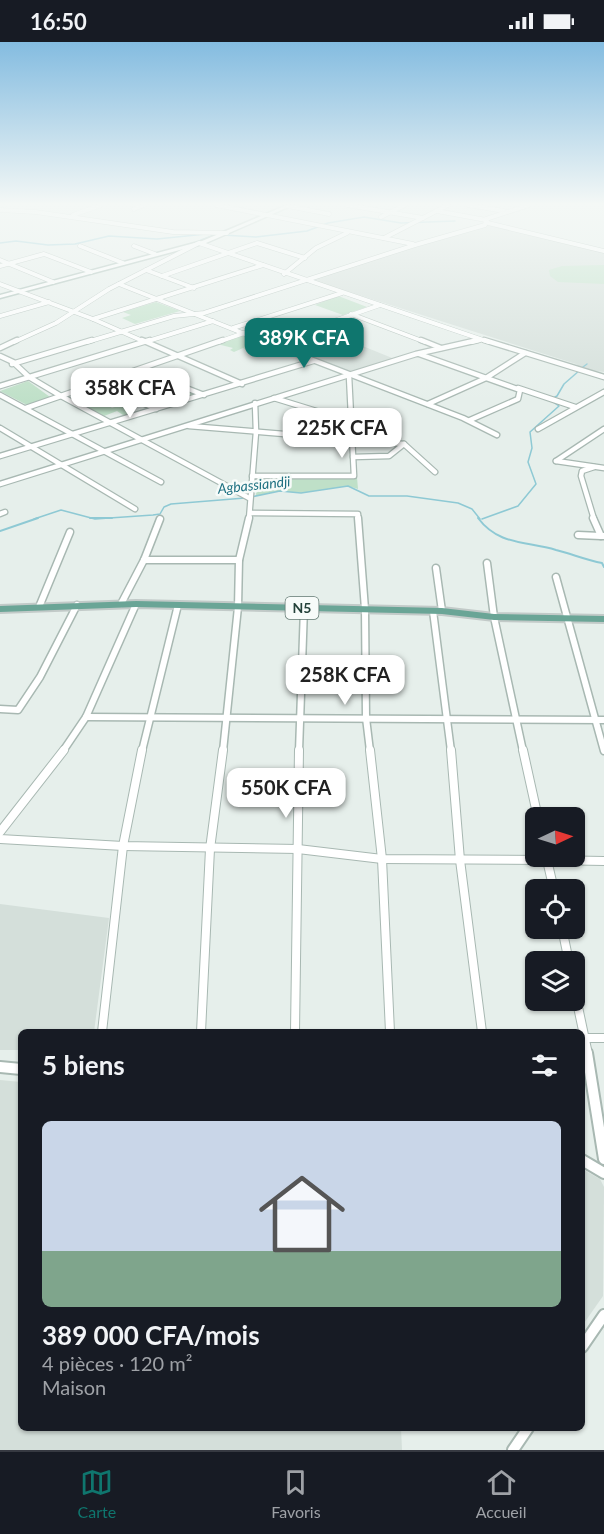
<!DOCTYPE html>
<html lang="fr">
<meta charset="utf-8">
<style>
body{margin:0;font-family:Lato,sans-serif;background:#20242c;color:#f1f3f6;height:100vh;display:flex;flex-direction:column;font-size:22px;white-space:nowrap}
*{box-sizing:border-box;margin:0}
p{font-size:20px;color:#9ea1a6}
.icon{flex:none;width:33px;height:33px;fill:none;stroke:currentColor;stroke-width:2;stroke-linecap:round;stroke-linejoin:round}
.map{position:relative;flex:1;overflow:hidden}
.details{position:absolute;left:18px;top:987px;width:567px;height:402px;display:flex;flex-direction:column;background:#171b24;border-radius:9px;box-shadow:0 2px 4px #0004}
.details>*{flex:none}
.needle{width:39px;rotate:86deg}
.buttons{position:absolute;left:525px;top:765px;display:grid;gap:12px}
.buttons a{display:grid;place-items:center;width:60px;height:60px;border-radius:9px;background:#171b24;box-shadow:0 2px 4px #0004;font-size:30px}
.price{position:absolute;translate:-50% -51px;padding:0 14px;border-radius:12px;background:#fff;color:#222;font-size:20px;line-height:39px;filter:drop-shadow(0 2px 3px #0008)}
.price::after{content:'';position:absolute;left:50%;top:36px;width:18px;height:14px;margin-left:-9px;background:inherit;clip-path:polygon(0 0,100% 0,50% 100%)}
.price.on{background:#0f766e;color:#fff}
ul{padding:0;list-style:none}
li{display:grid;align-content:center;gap:12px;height:318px;padding:0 24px}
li+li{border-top:2px solid #363941}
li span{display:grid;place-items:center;height:186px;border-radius:9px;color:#555}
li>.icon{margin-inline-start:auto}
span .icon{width:108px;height:108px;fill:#fffc;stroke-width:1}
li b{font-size:26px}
h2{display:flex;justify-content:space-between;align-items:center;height:72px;padding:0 24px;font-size:26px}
.status{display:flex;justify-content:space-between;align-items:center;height:42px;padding:0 30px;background:#171b24;direction:ltr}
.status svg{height:16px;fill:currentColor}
.dock{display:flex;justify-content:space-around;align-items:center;height:84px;border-top:2px solid #363941;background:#171b24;font-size:16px;color:#9ea1a6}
.dock a{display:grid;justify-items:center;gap:3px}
.dock .on{color:#0f766e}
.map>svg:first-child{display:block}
</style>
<div class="status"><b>16:50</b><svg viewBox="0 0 49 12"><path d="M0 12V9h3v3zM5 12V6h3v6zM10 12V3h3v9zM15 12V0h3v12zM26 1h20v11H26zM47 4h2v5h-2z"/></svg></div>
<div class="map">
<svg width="604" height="1408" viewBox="0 0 604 1408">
<rect width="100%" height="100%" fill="#e6efeb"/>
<!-- built -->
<g fill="#d4dfda">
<path d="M488,181L604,210V330L582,327L576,322L315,239L314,237Z"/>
<path d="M316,285L397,318L351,333L270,301Z"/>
<path d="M0,862L109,876L94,990H21V1008H0Z"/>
<path d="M0,1038L21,1040V1386H401L402,1408H0Z"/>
<path d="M582,1127L600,1137L604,1145L603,1254L582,1284Z"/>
</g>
<!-- green -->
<g fill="#bfe0c8">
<path d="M604,223V242L558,240L550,234L549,228L562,224Z"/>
<path d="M337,254L341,255L367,265L343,273L315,263Z"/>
<path d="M156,260L180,269L135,282L122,276L131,273L123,270Z"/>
<path d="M323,292L338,298L305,310L290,304Z"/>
<path d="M242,293H245L270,302L267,306L256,302L249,309L243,306L234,310L230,308L233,306L217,302Z"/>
<path d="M140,329L200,353L159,365L151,361L166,355L135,340L120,346L109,340L132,335Z"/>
<path d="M28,339L50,355L27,363L0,349Z"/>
<path d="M118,352L123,355L106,362L112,366L132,359L137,362L126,367L135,372L126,375L117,369L104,374L84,363L95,356L100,359Z"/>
<path d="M257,435H357L358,447L348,444L301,451L280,449L256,454Z"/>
</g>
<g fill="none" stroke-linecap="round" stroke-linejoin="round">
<!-- stream-far1 -->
<g stroke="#8ec9d4" stroke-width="1.5">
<path d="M201,198L212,194"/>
<path d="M0,201L16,199L48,203L75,202L109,194L157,197L206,192L256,195L307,189L328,181L364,175L401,181L455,179"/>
<path d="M583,325L587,322"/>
<path d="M551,357L557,354L564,342L580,328"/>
<path d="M251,455L280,449L301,451L348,444L369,454H407L458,461L472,467L480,477"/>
<path d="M34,477L61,468L95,477L153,473L160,472L164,465L171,462L245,456"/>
<path d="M482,477L518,464L536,442L528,420L532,406L530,390L559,364L553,360"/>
</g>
<!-- stream -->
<g stroke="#8ec9d4" stroke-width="2">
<path d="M90,476H112"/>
<path d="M478,476C499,504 527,499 556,508C572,512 586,518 602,521L604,525"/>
<path d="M0,489L38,476"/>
</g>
<defs>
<g id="street-far4">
<path d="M216,163L413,202"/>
<path d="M347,163L423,176"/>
<path d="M468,163L504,169"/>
<path d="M288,164L329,172"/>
<path d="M134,167L144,163"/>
<path d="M0,168L36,170L173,190L227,191"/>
<path d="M437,169L486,178L488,181L604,209"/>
<path d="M73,173L101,163"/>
<path d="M381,175L405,163"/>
<path d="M384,196L448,163"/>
<path d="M80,204L123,221"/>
<path d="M134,204L155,212"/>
<path d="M0,218L53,240"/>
<path d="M0,224L44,212L91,230"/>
<path d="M146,228L194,246"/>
<path d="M284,232L316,206L347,191"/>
<path d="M162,234L257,201L305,216"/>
<path d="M0,242L93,277L145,300"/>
<path d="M119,242L265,300"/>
<path d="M351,272L425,300"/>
<path d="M0,274L49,260"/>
<path d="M93,277L263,223"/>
<path d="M233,286L342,251"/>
<path d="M14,300L56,281L109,247L199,201L489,300"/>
<path d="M87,300L174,274L204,271L415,203L485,183L486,177L529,163"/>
<path d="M145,300L213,279"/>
<path d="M218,300L244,291"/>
<path d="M273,300L380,263"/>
<path d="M472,300L480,298"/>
</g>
<g id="street-far3">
<path d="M142,298L242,342"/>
<path d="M261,298L463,376L497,393"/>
<path d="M421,298L441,306"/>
<path d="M484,298L604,335"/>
<path d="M270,301L278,298"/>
<path d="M0,306L17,298"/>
<path d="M419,312L520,348L518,357L470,378"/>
<path d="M0,314L13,320L29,335L61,354L249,456"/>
<path d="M12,322L92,298"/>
<path d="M140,328L204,353"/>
<path d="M99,341L156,367"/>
<path d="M0,344L150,298"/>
<path d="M518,346L575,365"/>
<path d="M0,353L161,440"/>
<path d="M274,356L326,372L350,384"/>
<path d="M428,362L486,336L525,311"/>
<path d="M26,366L223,298"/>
<path d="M189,384L404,402L435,430"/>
<path d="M0,386L135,467"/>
<path d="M538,387L604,350"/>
<path d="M0,414L313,319"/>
<path d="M353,415L389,414L404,402"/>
<path d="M556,419L604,387"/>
<path d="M556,419L604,426"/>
<path d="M252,434H354L349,334"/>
<path d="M0,442L416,312L478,298"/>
<path d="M250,471L358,472V477"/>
<path d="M0,472L5,470"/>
<path d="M249,477L256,390L255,361"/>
<path d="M594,477L581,434L582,429L594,425"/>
</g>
<g id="street-far2">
<path d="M358,476L365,567L366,676L370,709"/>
<path d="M593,476L601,494H604"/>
<path d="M578,493L601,494"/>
<path d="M144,518H239"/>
<path d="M487,521L494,575L523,709"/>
<path d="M436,526L442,569"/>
<path d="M556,535L604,709"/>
<path d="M121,562L144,518L160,477"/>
<path d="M39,565L70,490"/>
<path d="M433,569L451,709"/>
<path d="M0,667L18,668L40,635L77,563"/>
<path d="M86,675L604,678"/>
<path d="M63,709L86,675L136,562"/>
<path d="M142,709L178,563"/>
<path d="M223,709L238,565L239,518L249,476"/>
<path d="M299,709L304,566"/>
</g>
<g id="street-far1">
<path d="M370,708L382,817L390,990"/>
<path d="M451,708L460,818L482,990"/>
<path d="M523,708L538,776"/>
<path d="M0,790L64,708"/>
<path d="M0,797L123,804L298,807L382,817L547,818L554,848"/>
<path d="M546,814L547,818L604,819"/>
<path d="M562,886L569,920"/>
<path d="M574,946L588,1012"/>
<path d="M102,990L123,804L142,708"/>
<path d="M201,990L210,807L223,708"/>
<path d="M295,990L299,708"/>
<path d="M583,996H604"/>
</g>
<g id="street">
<path d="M587,1011L604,1117"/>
<path d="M0,1025L21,1027"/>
<path d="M582,1118L604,1131"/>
<path d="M582,1305L604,1273"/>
<path d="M513,1408L528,1386"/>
</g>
<path id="secondary" d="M287,163H293L206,201L0,256V253L202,199Z"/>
<path id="primary" d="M136,559L442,566L494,572L604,574V580L494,578L442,572L136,565L0,570V564Z"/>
</defs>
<!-- street-far4 casing -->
<use href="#street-far4" stroke="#a8b8b2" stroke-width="5"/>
<!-- street-far3 casing -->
<use href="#street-far3" stroke="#a8b8b2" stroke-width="7"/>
<!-- street-far2 casing -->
<use href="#street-far2" stroke="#a8b8b2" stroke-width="9"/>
<!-- street-far1 casing -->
<use href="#street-far1" stroke="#a8b8b2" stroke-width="10"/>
<!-- street casing -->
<use href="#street" stroke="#a8b8b2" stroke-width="14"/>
<!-- secondary casing -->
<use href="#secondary" stroke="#a4bbb3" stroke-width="3"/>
<!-- primary casing -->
<use href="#primary" stroke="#c2cac8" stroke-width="4"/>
<!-- street-far4 -->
<use href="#street-far4" stroke="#fff" stroke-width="4"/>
<!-- street-far3 -->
<use href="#street-far3" stroke="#fff" stroke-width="4.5"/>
<!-- street-far2 -->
<use href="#street-far2" stroke="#fff" stroke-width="6"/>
<!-- street-far1 -->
<use href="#street-far1" stroke="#fff" stroke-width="8"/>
<!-- street -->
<use href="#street" stroke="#fff" stroke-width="10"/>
<!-- secondary -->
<use href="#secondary" fill="#fff" fill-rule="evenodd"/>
<!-- primary -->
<use href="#primary" fill="#6aa596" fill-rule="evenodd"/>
</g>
<!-- sky -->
<linearGradient id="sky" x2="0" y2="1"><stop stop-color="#84bce0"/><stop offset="0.45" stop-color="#f4f8f6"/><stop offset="1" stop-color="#f4f8f6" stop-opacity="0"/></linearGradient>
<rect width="604" height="360" fill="url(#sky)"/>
<g text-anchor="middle" stroke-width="5" stroke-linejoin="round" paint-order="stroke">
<!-- far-water labels -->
<g font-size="14" font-style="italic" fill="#1c6f80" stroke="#f7fbf9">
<text transform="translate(254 443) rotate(-6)" y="5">Agbassiandji</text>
</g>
<!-- shield labels -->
<rect fill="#f7fbf9" stroke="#637a73" stroke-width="1.5" x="285.5" y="555" width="33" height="22" rx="4.5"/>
<g font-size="14" font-weight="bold" fill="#24423a">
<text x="302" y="571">N5</text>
</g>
</g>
</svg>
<div class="buttons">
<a><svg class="needle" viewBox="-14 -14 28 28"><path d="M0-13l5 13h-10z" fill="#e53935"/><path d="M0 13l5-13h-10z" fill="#9ea1a6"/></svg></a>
<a><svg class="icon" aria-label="locate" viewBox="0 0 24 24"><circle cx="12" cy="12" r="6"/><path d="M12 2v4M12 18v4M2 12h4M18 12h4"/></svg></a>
<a><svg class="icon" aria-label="layers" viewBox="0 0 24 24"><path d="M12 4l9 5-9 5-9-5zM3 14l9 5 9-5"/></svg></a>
</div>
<b class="price on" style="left:304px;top:327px">389K CFA</b>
<b class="price" style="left:130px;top:377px">358K CFA</b>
<b class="price" style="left:342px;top:417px">225K CFA</b>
<b class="price" style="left:345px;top:664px">258K CFA</b>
<b class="price" style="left:286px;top:777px">550K CFA</b>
<section class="details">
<h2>5 biens<svg class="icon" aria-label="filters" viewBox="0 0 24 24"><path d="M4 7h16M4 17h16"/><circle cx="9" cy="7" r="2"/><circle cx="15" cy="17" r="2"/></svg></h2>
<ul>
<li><span style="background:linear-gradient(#c9d6e8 70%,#7fa58c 0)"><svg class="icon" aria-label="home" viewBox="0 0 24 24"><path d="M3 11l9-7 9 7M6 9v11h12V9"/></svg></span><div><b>389 000 CFA/mois</b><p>4 pièces · 120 m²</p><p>Maison</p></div></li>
</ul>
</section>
</div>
<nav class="dock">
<a class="on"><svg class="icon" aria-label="map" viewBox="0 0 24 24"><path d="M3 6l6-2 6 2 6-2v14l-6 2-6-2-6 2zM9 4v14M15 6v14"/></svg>Carte</a>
<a><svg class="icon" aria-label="saved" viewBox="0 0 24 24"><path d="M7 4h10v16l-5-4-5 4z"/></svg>Favoris</a>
<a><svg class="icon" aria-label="home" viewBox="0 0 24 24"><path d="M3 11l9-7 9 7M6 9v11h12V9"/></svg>Accueil</a>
</nav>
